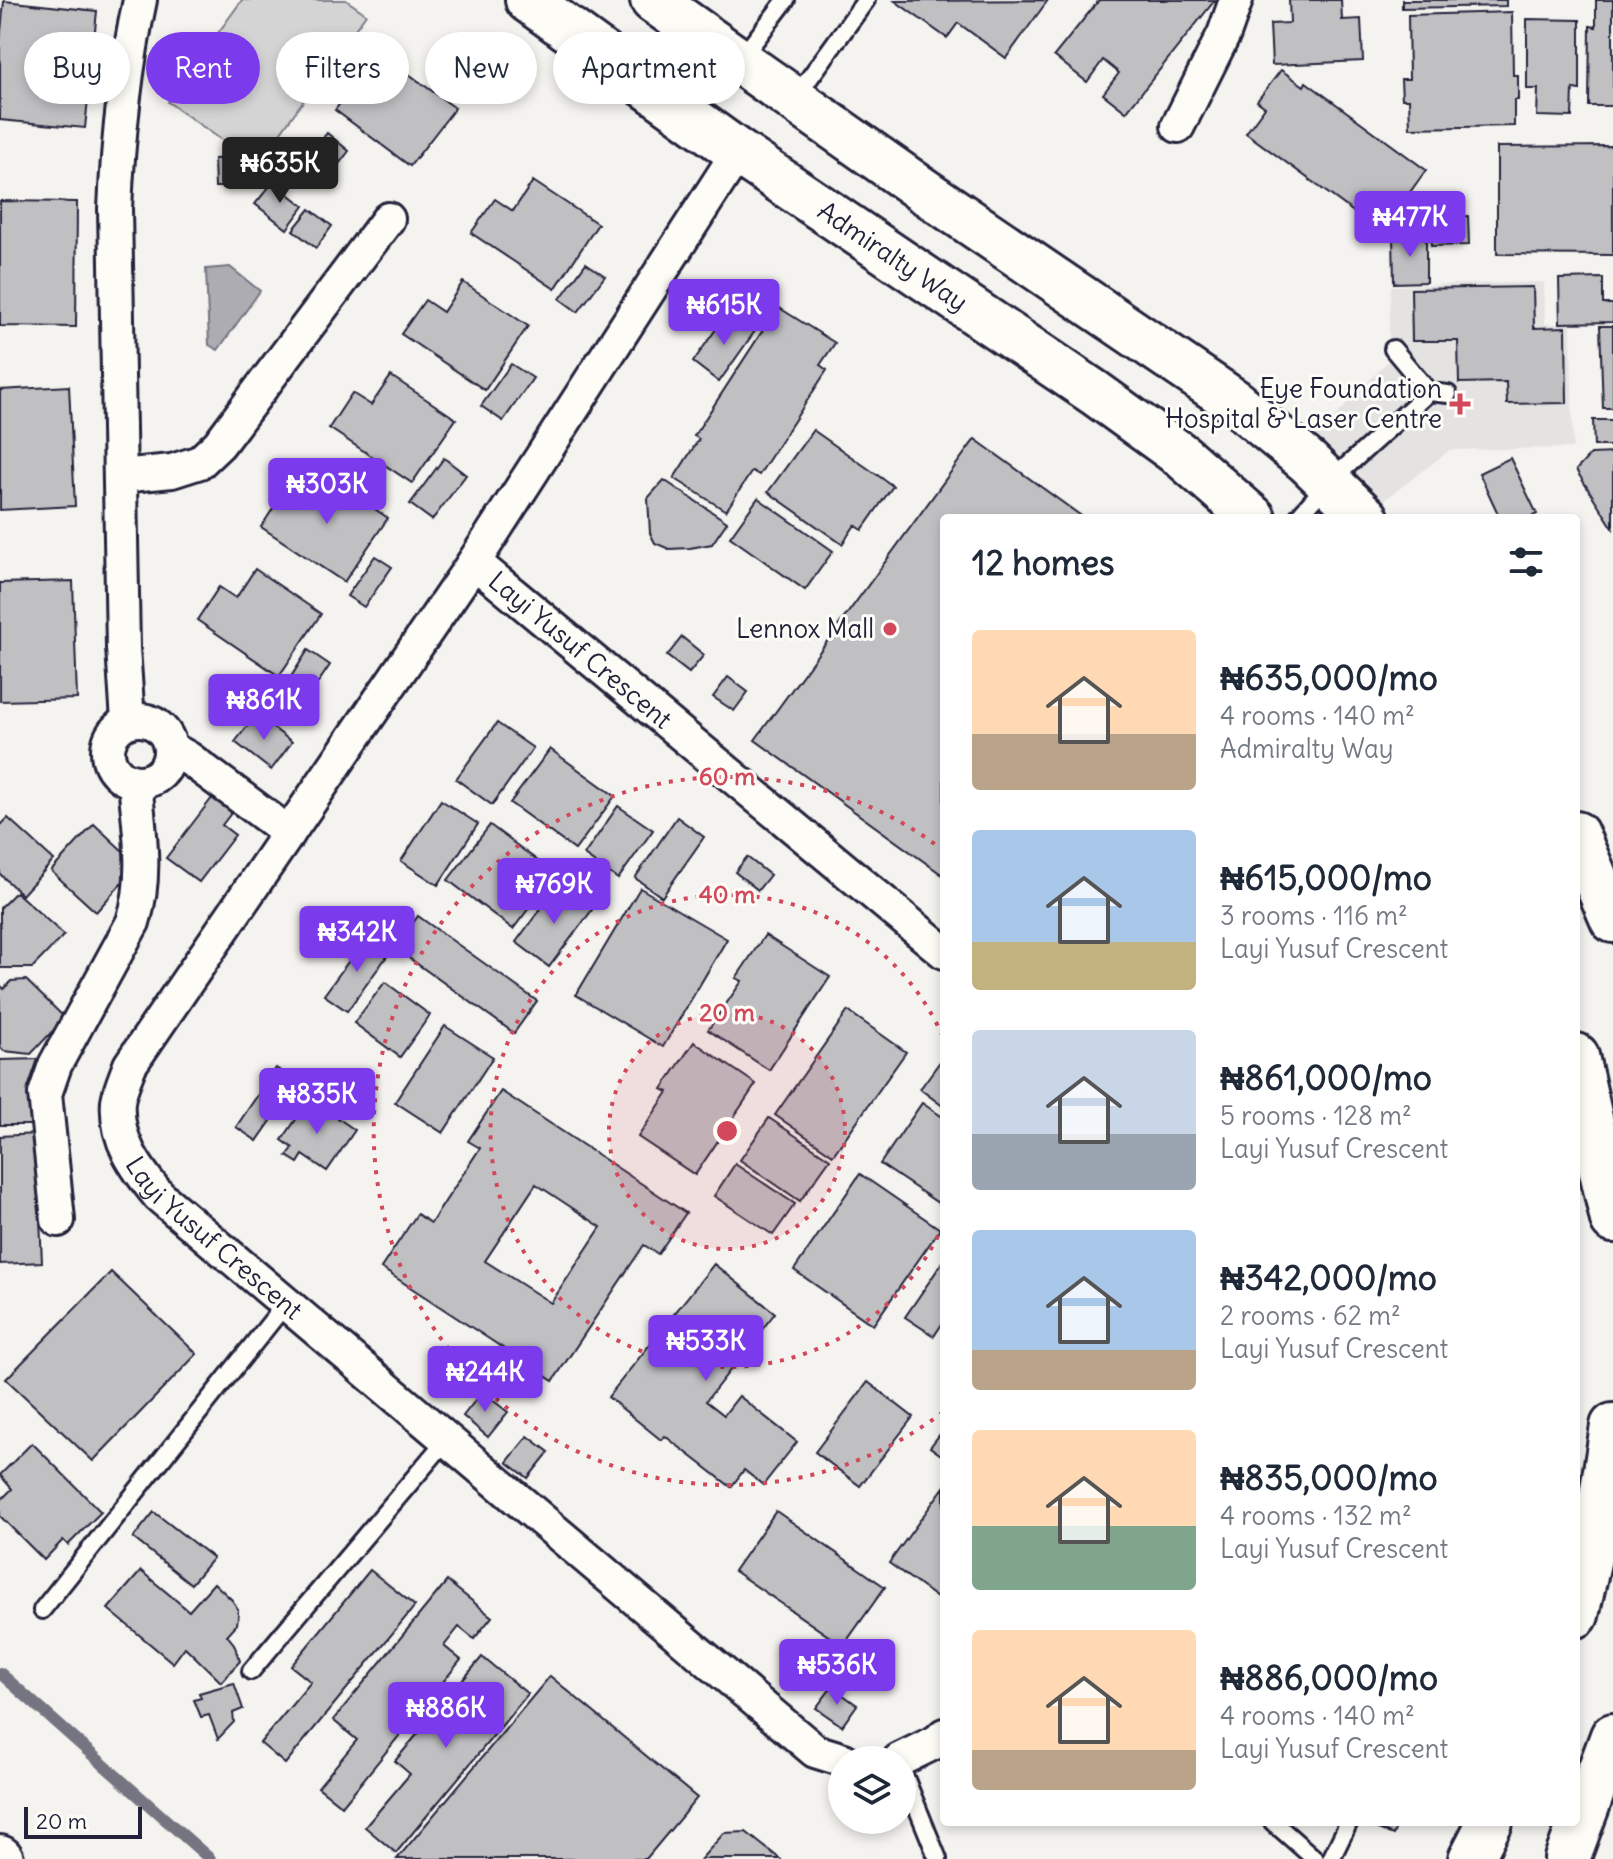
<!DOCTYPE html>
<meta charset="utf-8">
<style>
body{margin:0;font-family:Delius,sans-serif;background:#f2f2f3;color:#1f2937;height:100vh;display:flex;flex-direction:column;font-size:30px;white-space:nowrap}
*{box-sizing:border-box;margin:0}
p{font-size:26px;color:#747a83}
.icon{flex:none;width:44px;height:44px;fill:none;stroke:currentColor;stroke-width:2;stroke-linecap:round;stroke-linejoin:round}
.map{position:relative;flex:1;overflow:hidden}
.details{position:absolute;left:940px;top:514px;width:640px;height:1312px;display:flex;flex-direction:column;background:#fff;border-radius:8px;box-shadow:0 4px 12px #0003}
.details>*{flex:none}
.guide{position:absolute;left:24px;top:32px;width:760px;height:72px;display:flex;gap:16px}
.controls{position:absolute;left:828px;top:1746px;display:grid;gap:16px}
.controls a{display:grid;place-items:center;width:88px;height:88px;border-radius:50%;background:#fff;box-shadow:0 4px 12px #0003;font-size:40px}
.scale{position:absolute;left:24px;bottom:20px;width:118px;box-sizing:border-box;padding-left:8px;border:4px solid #22223b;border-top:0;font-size:22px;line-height:28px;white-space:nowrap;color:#22223b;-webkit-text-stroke:6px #fdfcf7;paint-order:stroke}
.price{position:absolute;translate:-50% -68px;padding:0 18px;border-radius:8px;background:#7c3aed;color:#fff;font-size:26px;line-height:52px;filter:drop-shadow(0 2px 4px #0008)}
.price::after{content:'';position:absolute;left:50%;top:48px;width:24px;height:18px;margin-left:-12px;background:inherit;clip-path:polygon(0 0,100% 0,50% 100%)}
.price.current{background:#222;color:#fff}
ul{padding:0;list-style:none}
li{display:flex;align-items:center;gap:24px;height:200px;padding:0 32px}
li span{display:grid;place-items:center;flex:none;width:224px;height:160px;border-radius:8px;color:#555}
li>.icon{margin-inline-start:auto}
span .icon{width:96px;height:96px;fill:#fffc;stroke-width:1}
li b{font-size:34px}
h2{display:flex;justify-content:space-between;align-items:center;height:96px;padding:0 32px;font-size:34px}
.tag{padding:0 28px;border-radius:36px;background:#fff;box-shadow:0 4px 12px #0003;font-size:28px;line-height:72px}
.tag.current{background:#7c3aed;color:#fff}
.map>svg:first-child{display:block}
</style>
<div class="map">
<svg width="1613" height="1859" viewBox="0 0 1613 1859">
<rect width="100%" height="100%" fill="#f4f3ef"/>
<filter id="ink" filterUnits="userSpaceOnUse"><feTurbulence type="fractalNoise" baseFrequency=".0125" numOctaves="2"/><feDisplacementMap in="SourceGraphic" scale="16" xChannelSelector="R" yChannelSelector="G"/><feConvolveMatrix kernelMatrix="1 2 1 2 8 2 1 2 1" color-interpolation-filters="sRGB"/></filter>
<g filter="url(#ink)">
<!-- built -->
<path fill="#e4e3e2" d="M1544,282L1545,324H1571L1573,448L1450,450L1374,508L1307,446L1388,361L1391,286Z"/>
<!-- green -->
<path fill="#d5d4d5" stroke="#7c7b88" stroke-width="2" d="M242,0H346L366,14L257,165L168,102Z"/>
<!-- water -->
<path fill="#acacb2" stroke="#757582" stroke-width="2" d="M230,267L260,291L218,350L209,345L206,269Z"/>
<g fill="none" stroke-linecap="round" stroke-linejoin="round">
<!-- stream -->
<path stroke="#757582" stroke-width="12" d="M0,1673L210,1859"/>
</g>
<!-- building -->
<g fill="#c0bfc2" stroke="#22223b" stroke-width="2" fill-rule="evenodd">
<path d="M1048,0L1006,58L958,23L947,38L895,1Z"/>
<path d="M1099,0H1215L1126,112L1103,94L1119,73L1103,60L1087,82L1054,56Z"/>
<path d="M1289,0H1341L1342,20L1361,19L1363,61L1272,65L1270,24L1290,23Z"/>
<path d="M1402,0H1506V6L1402,8Z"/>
<path d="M1596,0H1613V106H1589L1590,26L1596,27Z"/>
<path d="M4,1L97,11L85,128L0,120V41Z"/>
<path d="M1512,12L1513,75H1518V100H1514V126L1410,128L1409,99H1402L1401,79H1409L1408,15Z"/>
<path d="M1527,19L1580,20V90L1573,89L1572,117L1537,116L1538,89H1527Z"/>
<path d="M379,52L455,108L410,166L335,110Z"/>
<path d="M1281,70L1304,86L1306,82L1426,170L1381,232L1246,133L1265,107L1257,101Z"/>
<path d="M327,133L349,151L325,182L313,173L303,185L293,176L304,162L294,155L306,140L316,147Z"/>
<path d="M1613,146V255L1497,254V147Z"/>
<path d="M245,158V187H215L214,159Z"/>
<path d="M533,181L598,224L555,289L471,233L495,199L513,211Z"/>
<path d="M273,182L304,206L287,229L255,204Z"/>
<path d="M0,201L77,202L76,327L0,326Z"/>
<path d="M310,209L332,226L316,248L293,230Z"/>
<path d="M1468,216L1469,245L1431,246L1430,217Z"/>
<path d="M1393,235H1426V282L1394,283Z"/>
<path d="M586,263L605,276L578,312L560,299Z"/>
<path d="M1603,278V304H1613V322L1560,323L1559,279Z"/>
<path d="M463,282L528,326L485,390L401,334L425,300L443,312Z"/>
<path d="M1533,287L1534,328L1566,327L1567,403L1507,404L1506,382L1459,383L1458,341H1412L1411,289Z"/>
<path d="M778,307L835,343L820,365L827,370L759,475L752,471L726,511L674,478L699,439L694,436Z"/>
<path d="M728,312L755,331L719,382L693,362Z"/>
<path d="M1600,326H1613V408H1603Z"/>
<path d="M511,364L533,378L503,421L481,406Z"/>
<path d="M391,376L456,419L412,483L329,428L352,393L371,405Z"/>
<path d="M69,386L75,506L0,510V390Z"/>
<path d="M1593,420H1613V446H1594Z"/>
<path d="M813,430L893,486L862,530L855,525L842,544L768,492Z"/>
<path d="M975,439L1084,518H944V876L755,740Z"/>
<path d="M1613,453V528L1576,470L1591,454Z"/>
<path d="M444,458L466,475L432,520L410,504Z"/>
<path d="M1510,458L1537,514L1529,518H1500L1479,473Z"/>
<path d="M323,474L388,518L344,582L261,527L284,492L302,504Z"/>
<path d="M664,480L727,522L712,544L690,548L669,549L655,543L650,533L648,498Z"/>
<path d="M758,498L833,551L805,590L730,537Z"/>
<path d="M375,556L392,567L364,607L347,596Z"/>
<path d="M255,569L321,614L279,676L197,620L219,587L236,598Z"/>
<path d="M73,581L77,699L0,701V583Z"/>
<path d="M682,637L704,655L689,673L667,656Z"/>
<path d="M308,650L330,665L303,705L282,691Z"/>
<path d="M728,677L748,692L734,711L713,697Z"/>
<path d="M256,715L292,742L271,770L235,742Z"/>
<path d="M497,723L533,748L492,805L456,779Z"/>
<path d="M550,749L615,796L575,850L510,803Z"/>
<path d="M212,798L232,812L222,825L235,835L199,882L166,858Z"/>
<path d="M441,800L478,824L438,885L401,861Z"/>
<path d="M618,806L653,830L618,879L584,855Z"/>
<path d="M677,817L704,837L662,897L635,878Z"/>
<path d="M8,818L54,860L22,895L0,874V826Z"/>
<path d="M94,824L138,865L96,912L51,871Z"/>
<path d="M490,825L555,874L513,929L448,880Z"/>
<path d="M747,857L770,875L758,890L735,872Z"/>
<path d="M558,885L592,910L549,967L516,942Z"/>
<path d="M640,888L727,939L663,1047L576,995Z"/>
<path d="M16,892L64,935L32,968H0V908Z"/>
<path d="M418,916L537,1001L514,1033L395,948Z"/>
<path d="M765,935L830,977L769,1070L708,1030L742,981L736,978Z"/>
<path d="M367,936L390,952L347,1011L324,995Z"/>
<path d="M26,980L65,1018L31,1054L4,1051L0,1047V985L4,989L11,981Z"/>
<path d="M385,982L430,1015L400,1057L354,1023Z"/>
<path d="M848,1011L906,1052L833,1155L775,1115Z"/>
<path d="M445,1026L493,1057L443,1133L395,1102Z"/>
<path d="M694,1042L756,1084L695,1175L638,1137L668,1092L662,1089Z"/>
<path d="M944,1056V1107L920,1089Z"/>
<path d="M41,1059L42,1125H0V1060Z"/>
<path d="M276,1068L298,1082L257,1141L236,1127Z"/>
<path d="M501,1091L686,1213L658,1254L644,1245L553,1381L381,1268L417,1214L431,1223L480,1148L468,1141ZM536,1184L601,1227L551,1303L485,1261Z"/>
<path d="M310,1099L355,1130L327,1171L303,1155L298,1163L287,1156L293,1148L282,1140Z"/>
<path d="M922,1103L944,1118V1207L880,1164Z"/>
<path d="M769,1118L830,1159L800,1201L740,1160Z"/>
<path d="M36,1134L42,1262L0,1264V1136Z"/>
<path d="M735,1164L795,1204L773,1235L714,1196Z"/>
<path d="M860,1174L940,1229L873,1325L794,1270Z"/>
<path d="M944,1260V1321L934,1336L905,1317Z"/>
<path d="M714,1264L775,1313L706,1401L724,1415L739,1396L797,1442L763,1485L744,1470L731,1487L665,1436L661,1440L608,1397Z"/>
<path d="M111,1272L197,1354L93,1461L6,1379Z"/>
<path d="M868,1382L913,1417L860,1486L815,1452Z"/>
<path d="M482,1392L508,1412L488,1437L463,1416Z"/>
<path d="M944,1429V1457L930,1447Z"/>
<path d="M528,1436L549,1452L528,1478L507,1462Z"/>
<path d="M32,1443L101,1512L68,1545L63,1540L44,1560L0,1516V1501L12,1489L0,1475Z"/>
<path d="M944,1487V1603L889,1563Z"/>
<path d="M776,1511L885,1587L843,1646L734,1571Z"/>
<path d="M154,1512L213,1558L191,1584L133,1538Z"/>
<path d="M370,1570L415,1606L285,1764L260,1743L311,1682L291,1666Z"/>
<path d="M141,1571L189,1611L214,1583L232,1600L238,1609V1617L237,1624L227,1635L234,1644L240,1661L221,1682L185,1647L173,1663L108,1609Z"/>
<path d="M447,1581L492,1617L474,1639L459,1627L444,1646L461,1660L342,1806L318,1787L357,1740L333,1720Z"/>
<path d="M482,1657L528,1694L396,1853L365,1827L410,1774L395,1761Z"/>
<path d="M550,1676L697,1798L646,1859H397Z"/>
<path d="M234,1683L243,1709L233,1713L234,1722L218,1739L209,1715L201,1717L194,1700L201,1698L199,1693Z"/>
<path d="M832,1687L857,1705L842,1726L816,1708Z"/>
<path d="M1371,1822H1398L1393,1835L1370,1826Z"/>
<path d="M746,1832L780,1859H701L724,1833Z"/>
</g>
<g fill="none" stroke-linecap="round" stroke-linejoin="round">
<defs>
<g id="lane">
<path d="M740,60L786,0"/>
<path d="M795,98L866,0"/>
<path d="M1393,349L1429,392"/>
<path d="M1297,518L1329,482L1429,392L1448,394"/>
<path d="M42,1610L286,1303"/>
<path d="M251,1671L447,1439"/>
<path d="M902,1770L938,1859"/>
<path d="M1273,1822L1315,1859"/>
<path d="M1331,1859L1349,1822"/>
</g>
<g id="street">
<path d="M1178,126L1224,34L1236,0"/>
<path id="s1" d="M738,152L474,562L130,1065C126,1076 120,1089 118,1101C115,1140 136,1168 159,1196L815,1751L844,1760"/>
<path d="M120,476L172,471L200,462L219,444L388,219"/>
<path id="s2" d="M474,562L944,952"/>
<circle cx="139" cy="751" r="31"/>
<path d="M128,721L123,648L115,209C118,138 125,70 140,0"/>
<path d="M170,748L188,758L289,833"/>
<path d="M58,1220L45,1094L55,1065L133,922C148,876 139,829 135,782"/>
<path d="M899,1760L938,1741L944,1735"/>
</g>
<g id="primary">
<path id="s3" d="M528,0L738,152L1095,393L1182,456L1253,518"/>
<path d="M653,0L924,191L1235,402L1307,461L1366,518"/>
<path d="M1576,834L1613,920"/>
<path d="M1576,1056L1613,1220"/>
<path d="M1576,1615L1600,1509L1613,1426"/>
<path d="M1471,1859L1490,1822"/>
<path d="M1567,1859L1613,1736"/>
</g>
<path id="highway" d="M0,1858L1,1859"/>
</defs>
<!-- lane casing -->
<use href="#lane" stroke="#22223b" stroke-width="22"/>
<!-- street casing -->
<use href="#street" stroke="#22223b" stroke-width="38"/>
<!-- primary casing -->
<use href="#primary" stroke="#22223b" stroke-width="50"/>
<!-- highway casing -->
<use href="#highway" stroke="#22223b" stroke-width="50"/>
<!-- lane -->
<use href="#lane" stroke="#fdfcf7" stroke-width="16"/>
<!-- street -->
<use href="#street" stroke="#fdfcf7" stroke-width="32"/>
<!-- primary -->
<use href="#primary" stroke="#fdfcf7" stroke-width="44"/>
<!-- highway -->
<use href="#highway" stroke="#fdfcf7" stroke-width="44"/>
</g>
</g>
<!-- distance rings -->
<circle cx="727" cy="1131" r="118" fill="#d1495b" fill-opacity=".12"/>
<g fill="none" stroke="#d1495b" stroke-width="4" stroke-dasharray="4 8">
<circle cx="727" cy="1131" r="118"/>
<path d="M943 1225A236 236 0 1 1 943 1037"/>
<path d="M943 1412A354 354 0 1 1 943 850"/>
</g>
<!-- markers -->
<g fill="#d1495b" stroke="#fdfcf7" stroke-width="3">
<path d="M1456 392h8v8h8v8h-8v8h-8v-8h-8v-8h8z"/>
<circle cx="890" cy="629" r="8"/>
</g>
<g text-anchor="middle" stroke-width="6" stroke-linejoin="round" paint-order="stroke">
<!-- street labels -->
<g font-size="26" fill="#22223b" stroke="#fdfcf7">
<text dy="9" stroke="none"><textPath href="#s3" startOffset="446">Admiralty Way</textPath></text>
<text dy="9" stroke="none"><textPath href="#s2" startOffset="138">Layi Yusuf Crescent</textPath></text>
<text dy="9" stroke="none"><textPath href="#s1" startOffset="1310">Layi Yusuf Crescent</textPath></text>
</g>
<!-- poi labels -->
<g font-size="26" fill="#22223b" stroke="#fdfcf7" text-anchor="end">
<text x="1442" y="398">Eye Foundation<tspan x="1442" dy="30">Hospital &amp; Laser Centre</tspan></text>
<text x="874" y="638">Lennox Mall</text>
</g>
</g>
<circle cx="727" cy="1131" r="12" fill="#d1495b" stroke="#fdfcf7" stroke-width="4"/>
<g font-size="24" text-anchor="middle" font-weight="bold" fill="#d1495b" stroke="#fdfcf7" stroke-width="6" stroke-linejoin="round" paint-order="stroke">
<text x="727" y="785">60 m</text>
<text x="727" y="903">40 m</text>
<text x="727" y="1021">20 m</text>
</g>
</svg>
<div class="controls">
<a><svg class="icon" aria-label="layers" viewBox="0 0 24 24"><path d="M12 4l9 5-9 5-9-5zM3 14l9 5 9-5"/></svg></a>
</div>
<div class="scale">20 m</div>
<b class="price current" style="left:280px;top:205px">₦635K</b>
<b class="price" style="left:1410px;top:259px">₦477K</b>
<b class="price" style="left:724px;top:347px">₦615K</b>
<b class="price" style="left:327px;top:526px">₦303K</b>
<b class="price" style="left:264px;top:742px">₦861K</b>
<b class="price" style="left:554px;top:926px">₦769K</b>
<b class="price" style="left:357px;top:974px">₦342K</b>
<b class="price" style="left:317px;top:1136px">₦835K</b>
<b class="price" style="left:706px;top:1383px">₦533K</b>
<b class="price" style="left:485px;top:1414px">₦244K</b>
<b class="price" style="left:837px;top:1707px">₦536K</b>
<b class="price" style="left:446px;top:1750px">₦886K</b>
<div class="guide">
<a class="tag">Buy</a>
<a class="tag current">Rent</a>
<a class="tag">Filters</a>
<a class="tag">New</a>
<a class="tag">Apartment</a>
</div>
<section class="details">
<h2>12 homes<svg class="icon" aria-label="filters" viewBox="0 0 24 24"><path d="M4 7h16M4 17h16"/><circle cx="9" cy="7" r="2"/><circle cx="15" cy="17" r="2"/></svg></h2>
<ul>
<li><span style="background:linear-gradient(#ffd9b3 65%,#b9a48a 0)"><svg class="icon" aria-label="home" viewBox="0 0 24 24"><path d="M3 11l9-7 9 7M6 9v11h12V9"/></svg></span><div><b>₦635,000/mo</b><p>4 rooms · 140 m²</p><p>Admiralty Way</p></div></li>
<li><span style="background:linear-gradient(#a9c7e8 70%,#c2b280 0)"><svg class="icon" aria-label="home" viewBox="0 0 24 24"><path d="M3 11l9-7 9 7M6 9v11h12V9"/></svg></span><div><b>₦615,000/mo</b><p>3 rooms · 116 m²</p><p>Layi Yusuf Crescent</p></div></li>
<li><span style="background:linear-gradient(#c9d6e8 65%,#9aa5b1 0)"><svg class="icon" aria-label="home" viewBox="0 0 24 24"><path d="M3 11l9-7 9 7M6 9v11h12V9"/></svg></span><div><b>₦861,000/mo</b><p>5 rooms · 128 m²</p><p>Layi Yusuf Crescent</p></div></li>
<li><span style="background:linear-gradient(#a9c7e8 75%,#b9a48a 0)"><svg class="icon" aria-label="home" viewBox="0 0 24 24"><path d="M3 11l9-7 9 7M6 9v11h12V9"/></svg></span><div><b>₦342,000/mo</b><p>2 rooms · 62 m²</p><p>Layi Yusuf Crescent</p></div></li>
<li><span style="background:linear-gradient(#ffd9b3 60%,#7fa58c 0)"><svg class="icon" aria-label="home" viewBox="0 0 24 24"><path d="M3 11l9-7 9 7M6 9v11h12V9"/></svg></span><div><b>₦835,000/mo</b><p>4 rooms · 132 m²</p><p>Layi Yusuf Crescent</p></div></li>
<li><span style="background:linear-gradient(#ffd9b3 75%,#b9a48a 0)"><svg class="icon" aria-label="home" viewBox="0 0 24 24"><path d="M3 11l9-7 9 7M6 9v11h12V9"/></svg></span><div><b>₦886,000/mo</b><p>4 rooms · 140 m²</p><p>Layi Yusuf Crescent</p></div></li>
</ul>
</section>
</div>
